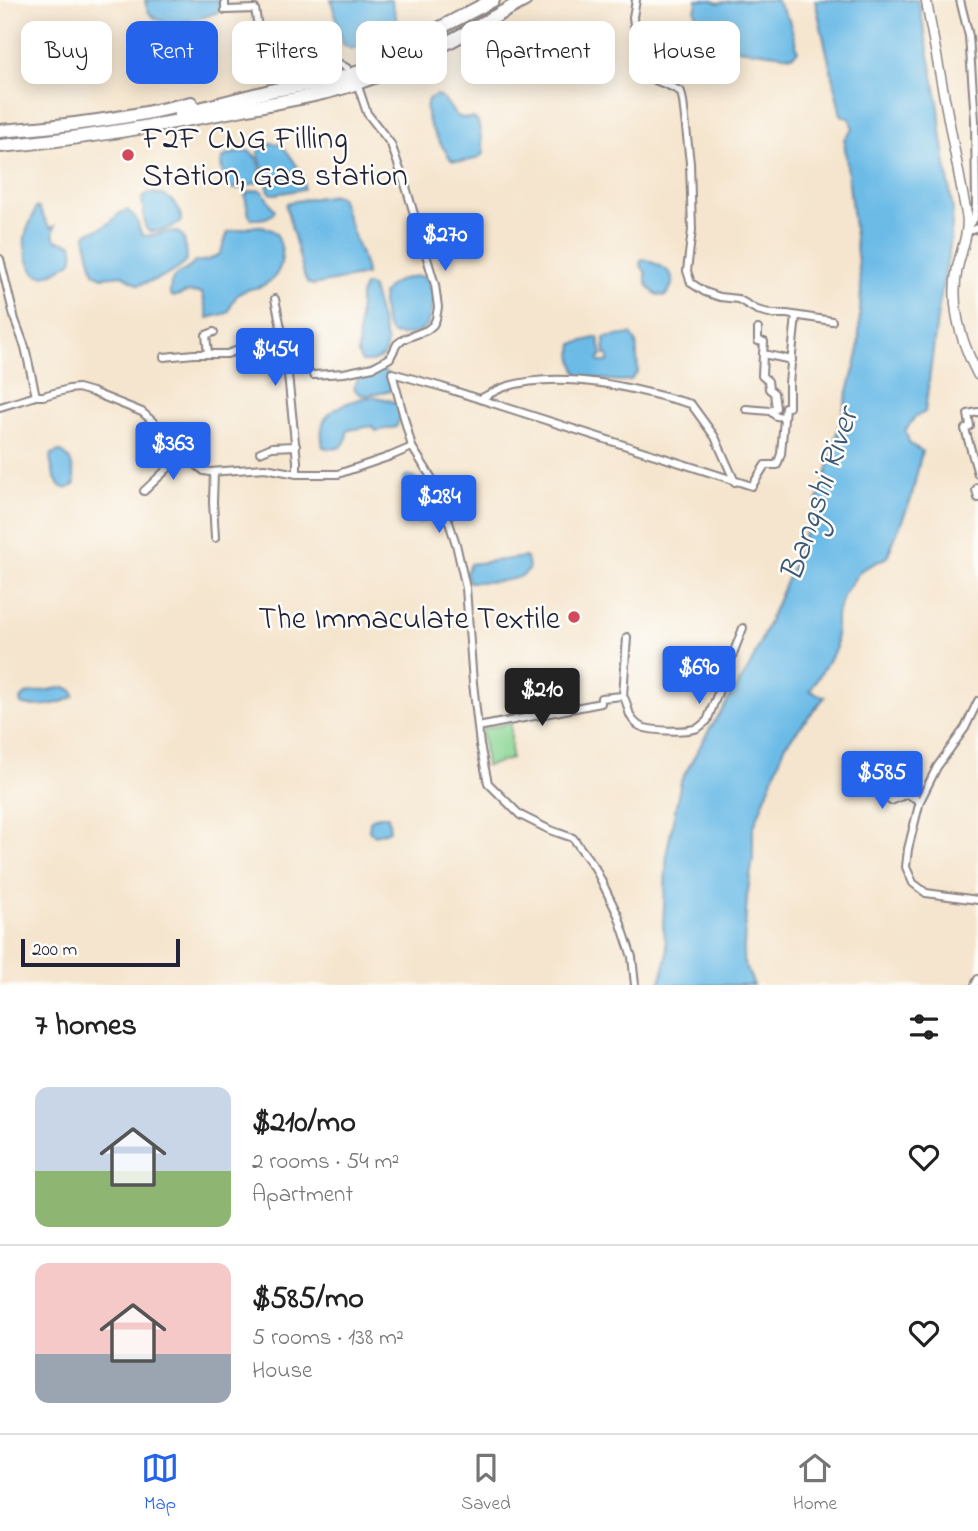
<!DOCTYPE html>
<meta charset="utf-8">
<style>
body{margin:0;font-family:"Indie Flower",sans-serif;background:#f2f2f2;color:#222;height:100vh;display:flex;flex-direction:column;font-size:26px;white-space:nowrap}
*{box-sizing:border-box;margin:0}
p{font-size:23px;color:#767676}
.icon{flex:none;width:38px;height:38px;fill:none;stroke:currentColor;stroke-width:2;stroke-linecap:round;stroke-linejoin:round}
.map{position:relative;height:985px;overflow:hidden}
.drawer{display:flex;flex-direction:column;background:#fff;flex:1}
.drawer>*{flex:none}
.guide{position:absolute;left:21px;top:21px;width:936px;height:63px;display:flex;gap:14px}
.scale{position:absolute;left:21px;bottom:18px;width:159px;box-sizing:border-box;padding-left:7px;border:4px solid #22223b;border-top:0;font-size:19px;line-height:24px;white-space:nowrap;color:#22223b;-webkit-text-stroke:5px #fdfcf7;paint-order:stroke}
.price{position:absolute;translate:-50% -60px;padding:0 16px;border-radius:7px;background:#2563eb;color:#fff;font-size:23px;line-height:46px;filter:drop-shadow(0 2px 4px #0008)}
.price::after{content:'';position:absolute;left:50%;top:42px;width:21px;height:16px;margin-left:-10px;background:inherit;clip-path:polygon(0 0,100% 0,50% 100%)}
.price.selected{background:#222;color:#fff}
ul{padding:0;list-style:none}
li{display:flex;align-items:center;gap:21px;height:175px;padding:0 35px}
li+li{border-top:2px solid #e0e0e0}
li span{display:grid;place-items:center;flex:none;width:196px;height:140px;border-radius:14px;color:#555}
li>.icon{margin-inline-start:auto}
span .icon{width:84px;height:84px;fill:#fffc;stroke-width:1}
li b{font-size:30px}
h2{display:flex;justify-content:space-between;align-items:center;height:84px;padding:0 35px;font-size:30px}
.pill{padding:0 24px;border-radius:14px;background:#fff;box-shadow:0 4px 18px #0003;font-size:24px;line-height:63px}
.pill.selected{background:#2563eb;color:#fff}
.dock{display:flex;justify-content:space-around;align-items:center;height:98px;border-top:2px solid #e0e0e0;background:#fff;font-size:19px;color:#767676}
.dock a{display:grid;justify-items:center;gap:4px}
.dock .selected{color:#2563eb}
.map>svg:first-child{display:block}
</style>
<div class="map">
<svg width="978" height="985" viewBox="0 0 978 985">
<rect width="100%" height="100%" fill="#fdfcf7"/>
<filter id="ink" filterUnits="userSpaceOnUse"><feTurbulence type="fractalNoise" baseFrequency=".0143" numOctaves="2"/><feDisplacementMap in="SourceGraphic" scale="14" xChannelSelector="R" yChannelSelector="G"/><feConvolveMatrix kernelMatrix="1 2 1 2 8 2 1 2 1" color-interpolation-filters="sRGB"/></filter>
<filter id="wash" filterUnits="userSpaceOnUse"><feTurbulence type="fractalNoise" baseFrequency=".00686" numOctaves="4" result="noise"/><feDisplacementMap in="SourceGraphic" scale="28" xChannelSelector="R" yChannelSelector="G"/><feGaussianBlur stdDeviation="1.57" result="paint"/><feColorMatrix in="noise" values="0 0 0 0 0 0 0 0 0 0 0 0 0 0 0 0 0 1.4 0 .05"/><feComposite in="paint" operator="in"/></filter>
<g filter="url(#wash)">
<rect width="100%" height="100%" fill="#f5e5ce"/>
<!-- green -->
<path fill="#87d492" stroke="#547b66" stroke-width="2" d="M511,723V759L486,766L482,729Z"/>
<!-- water -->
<g fill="#6cbbe7" stroke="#476e91" stroke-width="2">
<path d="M145,0H222L220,11C203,18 166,30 151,15C147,12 146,5 145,0Z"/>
<path d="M331,0H391L400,30L397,34L351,49L343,44Z"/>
<path d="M696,0H712L718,3L740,0H776L789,20L798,51L792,56L738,49H729L711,39L704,35L699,29L695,10L697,3Z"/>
<path d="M815,0H917L920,8L939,108L941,132L953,211L950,246L938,311L925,412L915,417L905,431L910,444L922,451L911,499L887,557L861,570L845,592L836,615V648L810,691L825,697L786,744L753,829V858L747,897L743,961L754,985H659L667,957V948L663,926L667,851L681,781L708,732L750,666L790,572L823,486L858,354L861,290L844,139L853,129L850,119L841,115Z"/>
<path d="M191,30L197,33L200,46L195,52C182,54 176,57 167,46L168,36Z"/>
<path d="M512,46L514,74L480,77C473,72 474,57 478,50Z"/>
<path d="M436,95C457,104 445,120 474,118L478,122L484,153C476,161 462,163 451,160C440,141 421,121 428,99Z"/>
<path d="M268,143L281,144C290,156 306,174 304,189L276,194H272L269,191L258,153C259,146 261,145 268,143Z"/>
<path d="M248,151C259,155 262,171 258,182L238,189L230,188C224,180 220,168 222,158L230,154Z"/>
<path d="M259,190L263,192L275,211C270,219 261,219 252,219L249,215L245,196L248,192Z"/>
<path d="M149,193C166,193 181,203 181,221C173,228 158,233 148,231L145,226L142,198Z"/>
<path d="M334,195L340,197L365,266L366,275L312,285L308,283L305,278L286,206L287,203L290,202Z"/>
<path d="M36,207L39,208L48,225L51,228L55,226C49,244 61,240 72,244C73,250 75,257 71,262C55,272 36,288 28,260C26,253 24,246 25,238C26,227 34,218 36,207Z"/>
<path d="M127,210C143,221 134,226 144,236C155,236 165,230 176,232C183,234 184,238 185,244C186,249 188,256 186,260C182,272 150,282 138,285L123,275L102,277L94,273L86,241V234C93,230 102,229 108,224C115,218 117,213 127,210Z"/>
<path d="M256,226C269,227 277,230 280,243C285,259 280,277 264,285C256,289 246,288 239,294C233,298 231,307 228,313L208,318L202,293L187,292L174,297L170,295C170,267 182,278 195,262L208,260L220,254L228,232Z"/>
<path d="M644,259C661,266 685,273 665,296L655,294L648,286L646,281V273L640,264L641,261Z"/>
<path d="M419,276L427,278C439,301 432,304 427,326C416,334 406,337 392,334C385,325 385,325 384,314C384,310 382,307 382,303C381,284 404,277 419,276Z"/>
<path d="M368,285L372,288L387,343L384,356L372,362H362L358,354L360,297L364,286Z"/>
<path d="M631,334L636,341L638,372L631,380C614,383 597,377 580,377C573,370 571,353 573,344L598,337L602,356L599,357V362H608V355H605L604,338Z"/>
<path d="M381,369L391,376L392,388L391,391C387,392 365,396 363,395C360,395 356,391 354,389C356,376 368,370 381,369Z"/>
<path d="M370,397C390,398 409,403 396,427L376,431L372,426L349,430L347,432C347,448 338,451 323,447C319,426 322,415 343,405C352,401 360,398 370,397Z"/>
<path d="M59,451C72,455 74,472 75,484C57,499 52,470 50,457L52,454Z"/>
<path d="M408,475C423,481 441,497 432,514C428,520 425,521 418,523L414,520L410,510L414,503C410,494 395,481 408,475Z"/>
<path d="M525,557C544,584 484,582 469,582L466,573L470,564Z"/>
<path d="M65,687L73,691L74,696C64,704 33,709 21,704L20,699L26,694Z"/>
<path d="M380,816H388L390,830L383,833L374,835L369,831L370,821L375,817Z"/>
</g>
</g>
<g filter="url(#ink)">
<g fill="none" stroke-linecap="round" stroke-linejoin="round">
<defs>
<g id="street">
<path d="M225,0V10L255,9L264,63L275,67L335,61L347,68"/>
<path d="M636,0L633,17L638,55L644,75C656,82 669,84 681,92L683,101L690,163L692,230L687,271L691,283L705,292L720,297L738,299L757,310L773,314H787L832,321"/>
<path d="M960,0L969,36L975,120L976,205L974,219L968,226"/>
<path d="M966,232L978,228"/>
<path d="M0,259L15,320L25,347L36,396"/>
<path d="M275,299L285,346L297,461V474"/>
<path d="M758,329V341L764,342L763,354L792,360"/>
<path d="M208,354L206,335L214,332"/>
<path d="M763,354L762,376L768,381L769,389L774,393L776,408L770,411L776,416L784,417"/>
<path d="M164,357L194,354H227L268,339L283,337"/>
<path d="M313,375L344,373L373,367L390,358L397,344L404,339L427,330L433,325L436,319L438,307L435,285L406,187L391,144L367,113L357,83"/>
<path d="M480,399C488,395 496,390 505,387C563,369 634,388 691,404L715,437L735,482"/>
<path d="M0,407L36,396H43L69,389L78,388L92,392L142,412L167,434L194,463L204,471L210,472L265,468L297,474H338L391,456L412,447L438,488L456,544L466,588L473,683L480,745L488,783L520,815L550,830L573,838L595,868L618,915L632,957L635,985"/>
<path d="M746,409L770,411"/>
<path d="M978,412L968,414L970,426L965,429L978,474"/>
<path d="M412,447L392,373L442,387L752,486L765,465H777L781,454L785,407H789V383L796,316"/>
<path d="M260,452L272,447L296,446"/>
<path d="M214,472L213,502L215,538"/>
<path d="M978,487L976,490L978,498"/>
<path d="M144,491L184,453"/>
<path d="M623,696C630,706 626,716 638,725C648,732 687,732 698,728C699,728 706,721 707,721L743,628"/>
<path d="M978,701L965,728L937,767L920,801L908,849L906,867L913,883L926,893L978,900"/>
<path d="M478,727L601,703V698L623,696L627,637"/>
<path d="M870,775C877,783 883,795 891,801L907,794L920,801"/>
<path d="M975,985L978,979"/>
</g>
<path id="secondary" d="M926,0L967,217C969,235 960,253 957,270C950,306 962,344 978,375"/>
<g id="highway">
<path d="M368,62L404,47L493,0"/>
<path d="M180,114L274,90L335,80L380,65"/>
<path d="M0,131C64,126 128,119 191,103"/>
<path d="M0,146C82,139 162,125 243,109C281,101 320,96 357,83C416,63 470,30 525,0"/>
</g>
</defs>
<!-- street casing -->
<use href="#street" stroke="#8c8484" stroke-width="10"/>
<!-- secondary casing -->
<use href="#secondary" stroke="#8c8484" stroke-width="12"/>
<!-- highway casing -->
<use href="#highway" stroke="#8c8484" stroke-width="16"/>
<!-- street -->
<use href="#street" stroke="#fff" stroke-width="6"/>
<!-- secondary -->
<use href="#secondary" stroke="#fff" stroke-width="9"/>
<!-- highway -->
<use href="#highway" stroke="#fff" stroke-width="12"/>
</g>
</g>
<!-- markers -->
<g fill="#d1495b" stroke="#fdfcf7" stroke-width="2.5">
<circle cx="128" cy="155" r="7"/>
<circle cx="574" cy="617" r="7"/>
</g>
<g text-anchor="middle" stroke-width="5" stroke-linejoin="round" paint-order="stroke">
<!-- poi labels -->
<g font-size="32" fill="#22223b" stroke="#fdfcf7" text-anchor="start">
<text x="142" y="148">F2F CNG Filling<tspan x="142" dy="37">Station, Gas station</tspan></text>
<text x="560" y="628" text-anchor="end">The Immaculate Textile</text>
</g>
<!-- water labels -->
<g font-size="33" font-style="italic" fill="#3c5877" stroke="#fdfcf7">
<text transform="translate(817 494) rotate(-71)" y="12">Bangshi River</text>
</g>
</g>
</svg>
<div class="scale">200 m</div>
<b class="price" style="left:445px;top:273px">$270</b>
<b class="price" style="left:275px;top:388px">$454</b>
<b class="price" style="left:173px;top:482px">$363</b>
<b class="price" style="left:439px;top:535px">$284</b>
<b class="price" style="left:699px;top:706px">$690</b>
<b class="price selected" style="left:542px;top:728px">$210</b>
<b class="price" style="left:882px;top:811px">$585</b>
<div class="guide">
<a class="pill">Buy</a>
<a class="pill selected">Rent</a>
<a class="pill">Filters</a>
<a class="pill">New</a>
<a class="pill">Apartment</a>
<a class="pill">House</a>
</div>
</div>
<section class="drawer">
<h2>7 homes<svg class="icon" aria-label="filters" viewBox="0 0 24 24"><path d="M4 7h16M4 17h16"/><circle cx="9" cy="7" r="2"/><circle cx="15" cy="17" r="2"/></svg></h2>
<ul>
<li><span style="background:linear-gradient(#c9d6e8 60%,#8fb573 0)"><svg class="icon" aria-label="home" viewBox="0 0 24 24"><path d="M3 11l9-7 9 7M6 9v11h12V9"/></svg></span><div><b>$210/mo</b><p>2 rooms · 54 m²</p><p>Apartment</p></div><svg class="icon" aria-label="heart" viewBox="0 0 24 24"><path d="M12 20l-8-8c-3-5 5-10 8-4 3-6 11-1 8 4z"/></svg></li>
<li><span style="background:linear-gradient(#f6c9c9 65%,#9aa5b1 0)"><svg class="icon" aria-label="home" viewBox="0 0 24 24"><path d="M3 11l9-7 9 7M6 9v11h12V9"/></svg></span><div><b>$585/mo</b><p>5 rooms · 138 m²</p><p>House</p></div><svg class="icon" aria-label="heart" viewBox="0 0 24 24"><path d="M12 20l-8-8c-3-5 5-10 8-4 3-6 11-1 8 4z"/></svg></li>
</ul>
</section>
<nav class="dock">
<a class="selected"><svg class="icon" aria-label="map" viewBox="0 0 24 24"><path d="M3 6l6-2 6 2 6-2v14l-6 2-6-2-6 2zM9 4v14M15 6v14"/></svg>Map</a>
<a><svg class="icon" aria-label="saved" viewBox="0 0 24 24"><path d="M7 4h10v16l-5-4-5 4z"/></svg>Saved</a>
<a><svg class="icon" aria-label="home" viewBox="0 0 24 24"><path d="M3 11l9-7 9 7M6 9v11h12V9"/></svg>Home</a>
</nav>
